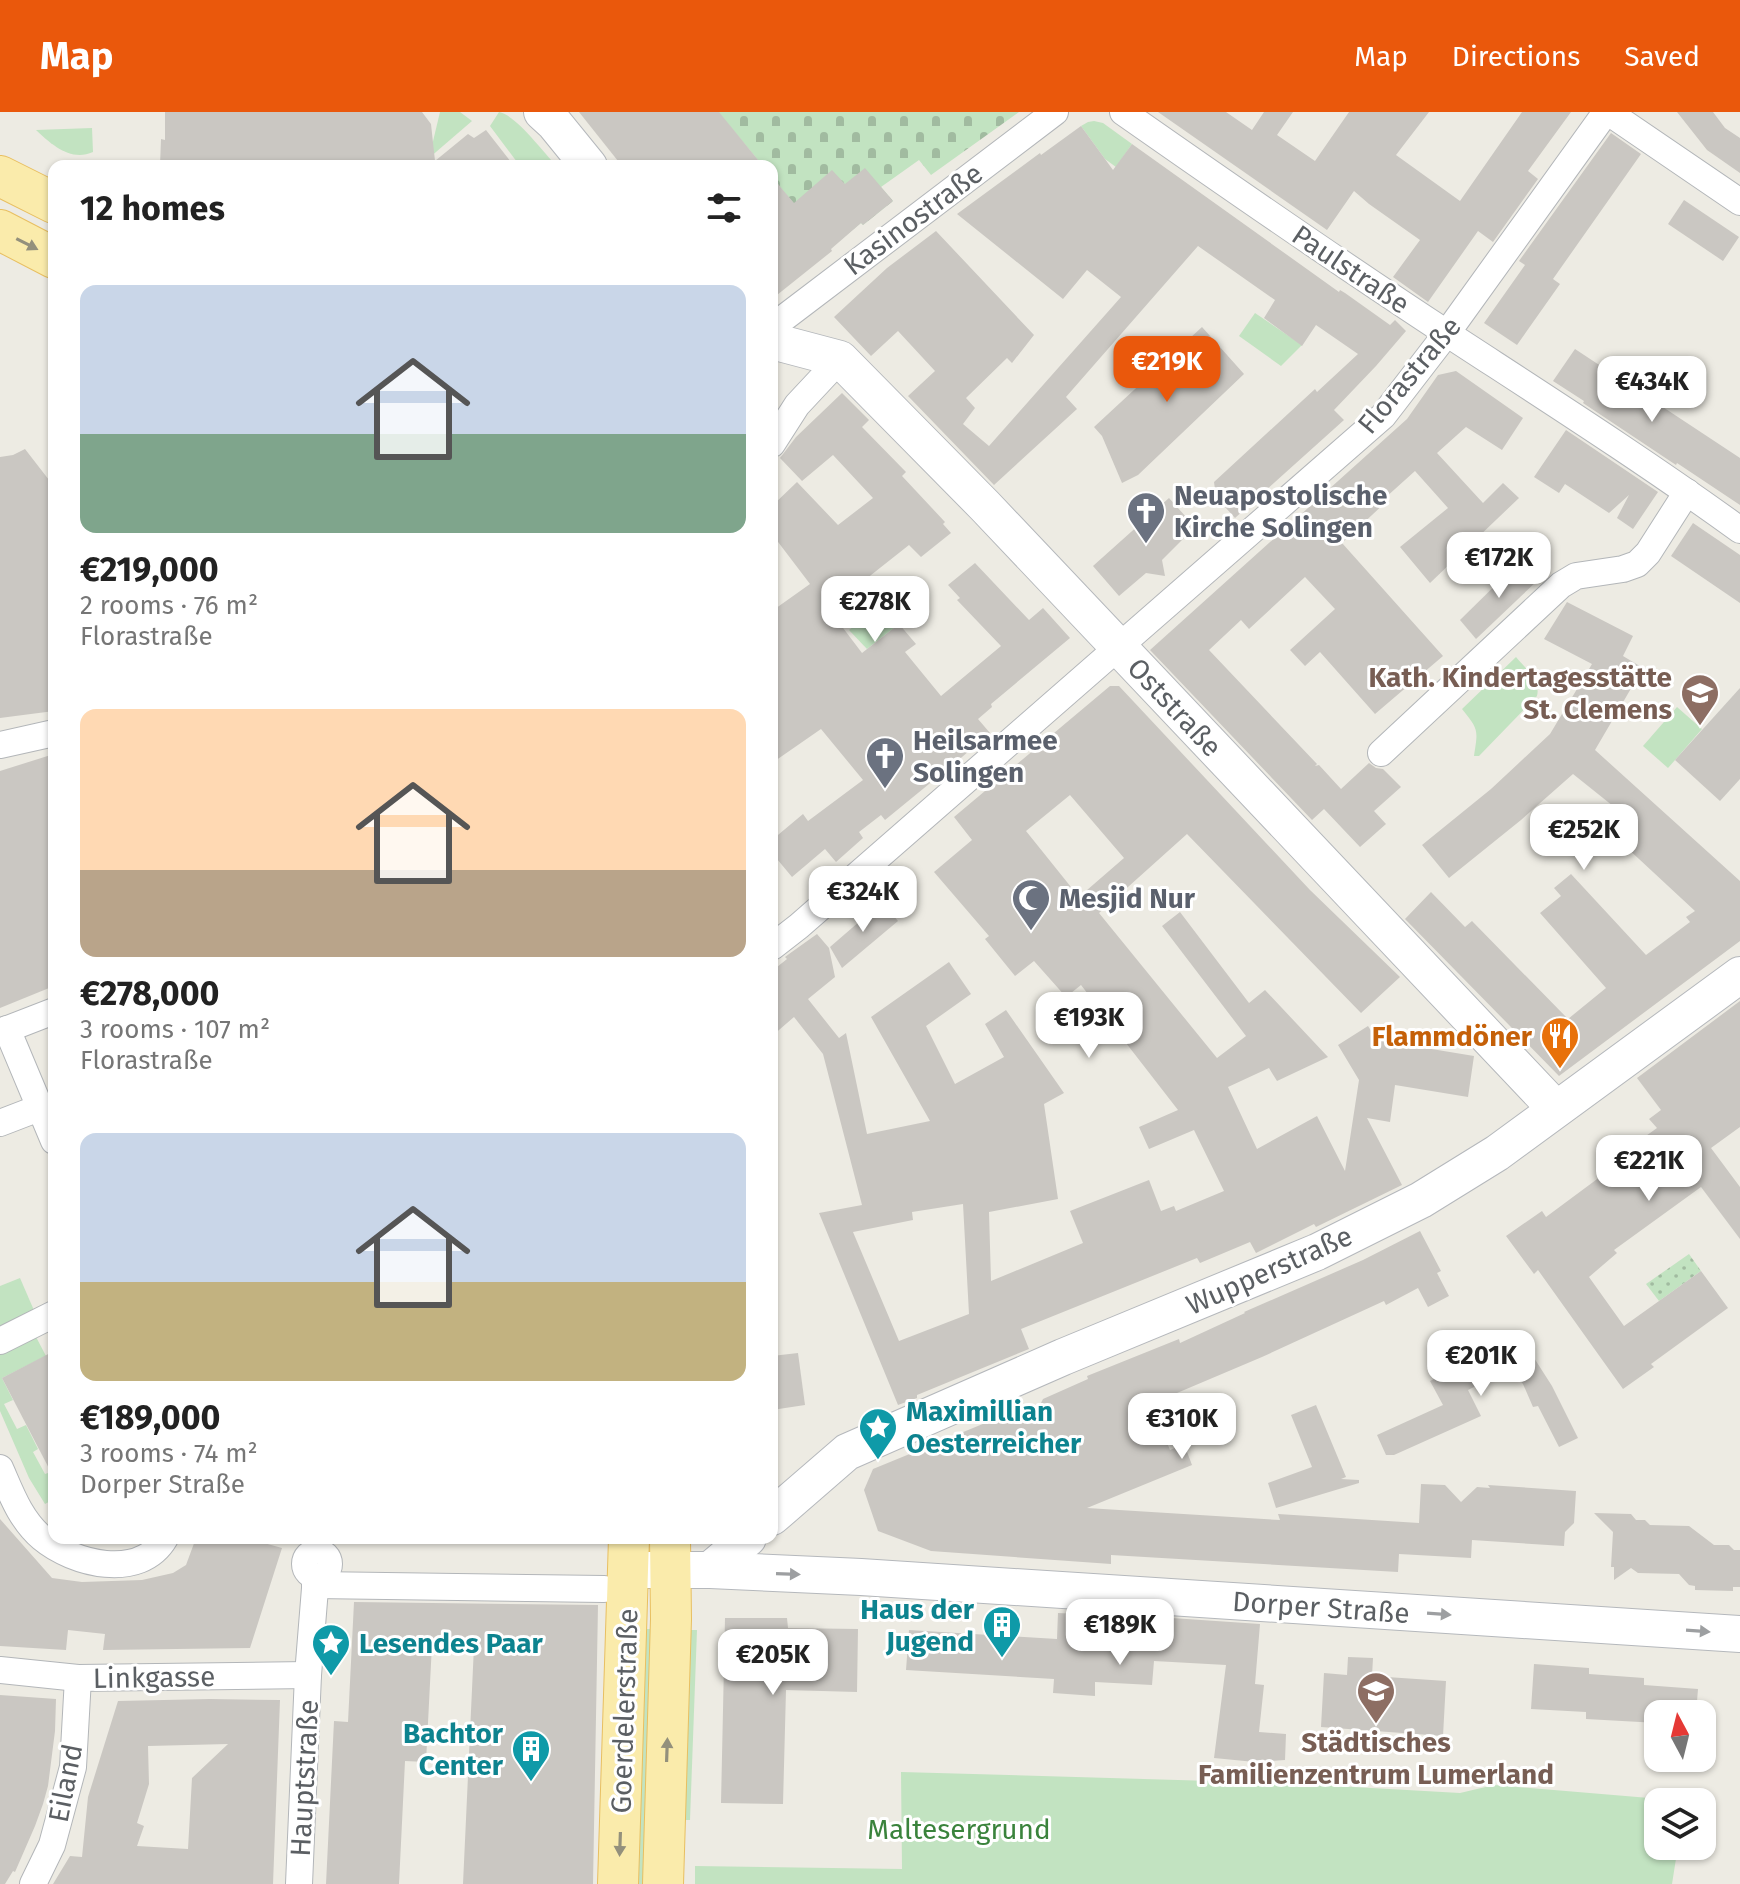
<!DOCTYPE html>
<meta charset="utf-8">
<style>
body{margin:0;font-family:"Fira Sans",sans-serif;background:#f2f2f2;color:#222;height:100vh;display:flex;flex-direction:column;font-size:30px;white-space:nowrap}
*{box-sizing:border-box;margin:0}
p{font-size:26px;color:#767676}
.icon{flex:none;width:44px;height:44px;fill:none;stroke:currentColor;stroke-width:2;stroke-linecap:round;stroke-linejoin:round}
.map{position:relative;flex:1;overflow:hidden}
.sheet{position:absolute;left:48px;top:48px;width:730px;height:1384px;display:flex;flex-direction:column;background:#fff;border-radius:16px;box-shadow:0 2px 6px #0004}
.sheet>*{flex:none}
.needle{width:52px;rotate:353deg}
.controls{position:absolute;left:1644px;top:1588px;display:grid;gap:16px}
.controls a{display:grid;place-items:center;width:72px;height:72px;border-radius:16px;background:#fff;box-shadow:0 2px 6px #0004;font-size:40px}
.price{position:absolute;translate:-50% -68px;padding:0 18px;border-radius:16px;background:#fff;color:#222;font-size:26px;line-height:52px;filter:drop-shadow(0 2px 4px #0008)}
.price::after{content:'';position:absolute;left:50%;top:48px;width:24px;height:18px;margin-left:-12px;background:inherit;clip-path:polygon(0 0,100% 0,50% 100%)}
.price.current{background:#ea580c;color:#fff}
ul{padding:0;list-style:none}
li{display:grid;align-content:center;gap:16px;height:424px;padding:0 32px}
li span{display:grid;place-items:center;height:248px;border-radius:16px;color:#555}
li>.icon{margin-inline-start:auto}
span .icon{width:144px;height:144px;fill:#fffc;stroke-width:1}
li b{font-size:34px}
h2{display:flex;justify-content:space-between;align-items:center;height:96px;padding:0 32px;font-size:34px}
header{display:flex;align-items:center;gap:48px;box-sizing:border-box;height:112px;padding:0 40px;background:#ea580c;color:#fff}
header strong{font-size:38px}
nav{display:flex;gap:44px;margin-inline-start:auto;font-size:28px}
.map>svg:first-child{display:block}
</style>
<header>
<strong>Map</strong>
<nav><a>Map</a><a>Directions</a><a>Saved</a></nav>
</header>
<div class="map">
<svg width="1740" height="1772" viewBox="0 0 1740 1772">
<defs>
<pattern id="cemetery-stones" width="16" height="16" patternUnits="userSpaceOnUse" patternTransform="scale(2)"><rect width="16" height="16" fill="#c2e3c1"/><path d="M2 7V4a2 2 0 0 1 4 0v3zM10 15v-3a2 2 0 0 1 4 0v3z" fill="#a1bba0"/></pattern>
<pattern id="garden-dots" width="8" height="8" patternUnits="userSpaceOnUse" patternTransform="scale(2)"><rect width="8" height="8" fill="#c2e3c1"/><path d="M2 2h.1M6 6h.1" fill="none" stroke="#a1bba0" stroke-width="1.8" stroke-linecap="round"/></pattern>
</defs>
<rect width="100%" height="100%" fill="#edebe3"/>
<!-- green -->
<g fill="#c2e3c1">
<path d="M440,0H460L472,9L429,46Z"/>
<path d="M499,0C516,3 543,40 556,53L533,54L530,51L520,54L490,14Z"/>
<path d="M1094,9L1103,11L1132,32L1116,55L1105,47L1081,14L1088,10Z"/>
<path d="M92,16L93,40C71,50 52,33 36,18Z"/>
<path d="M1255,201L1302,233L1281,254L1239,224Z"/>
<path d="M883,492L899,512L867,537L849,518Z"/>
<path d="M1516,545C1525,556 1541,569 1537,584L1479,644H1474C1478,618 1479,618 1462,597Z"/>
<path d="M1677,595L1702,617L1668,656L1643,634Z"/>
<path d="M20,1166L36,1203L0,1220V1174Z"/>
<path d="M35,1223L46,1244L2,1266L13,1288L4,1292L17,1317L26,1313L38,1337L33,1340L45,1362L51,1360L54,1364V1387L45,1392L29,1366L0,1299V1241Z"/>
<path d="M643,1517H655L648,1772H638Z"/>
<path d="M684,1518H697L690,1708H678Z"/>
<path d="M901,1660L1283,1671L1460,1681L1494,1673L1685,1689L1658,1690V1734H1678L1672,1772H695V1754L902,1757Z"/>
</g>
<!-- cemetery -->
<path fill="url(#cemetery-stones)" d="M718,0H1019L931,63L919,48L881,75L893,89L863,113L861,111L830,136L772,65V54H763Z"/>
<!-- garden -->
<path fill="url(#garden-dots)" d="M1689,1142L1701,1159L1659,1189L1646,1172Z"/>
<!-- building -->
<g fill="#cac7c2" fill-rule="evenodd">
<path d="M165,0H422L431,12L435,49L468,22L474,26L486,18L514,54H160L161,27L165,28Z"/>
<path d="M579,0H719L763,54H622Z"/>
<path d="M1158,0H1226L1252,18L1264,0H1293L1277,23L1315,49L1349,0H1429L1396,43L1460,89L1522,0H1571L1528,59L1538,67L1493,130L1478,119L1428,190L1393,165L1420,128L1369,92L1354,79L1327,118Z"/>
<path d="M1677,0H1713L1725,16L1740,26V61L1707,38Z"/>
<path d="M1081,14L1113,58L1132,32L1339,180L1340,178L1345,181L1390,213L1395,208L1406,219L1376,254L1334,298L1344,308L1235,406L1216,385L1214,370L1315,277L1317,280L1358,242L1316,213L1302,234L1264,206L1275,188L1198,134L1066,285L1077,297L994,373L908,284L935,259L898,219L871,244L834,205L887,156L936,119L1034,223L1012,251L1007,246L966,286L975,296L963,312L989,334L1121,185L1087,158L1063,187L957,102L1040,41L1041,43Z"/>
<path d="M1611,21L1641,42L1553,167L1560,172L1517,233L1484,211L1525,153L1519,149Z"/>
<path d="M865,56L893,89L863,113L861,111L831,137L832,139L772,187V65L794,91L832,58L845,72Z"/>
<path d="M1684,88L1739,125L1723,149L1668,112Z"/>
<path d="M1202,215L1244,262L1138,363L1122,371L1102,324L1094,315Z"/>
<path d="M1575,237L1740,346V393L1677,351L1676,353L1583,291L1584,289L1553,269Z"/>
<path d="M1456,259L1523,306L1502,338L1466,315L1437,341L1483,391L1503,371L1519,386L1430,471L1400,435L1448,396L1415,359L1385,386L1387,389L1342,431L1443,544L1375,602L1320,540L1305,554L1290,538L1335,497L1305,465L1249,517L1241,508L1209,538L1317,652L1315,654L1319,653L1341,677L1369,651L1376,656L1383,657L1401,675L1374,699L1386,712L1360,735L1324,697L1312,708L1150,538L1407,307L1438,263Z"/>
<path d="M842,281L869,308L862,315L906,360L902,364L945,410L943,412L951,421L921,445L909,433L847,482L855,494L837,508L862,541L899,512L916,532L905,540L941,584L1001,534L957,488L960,486L948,473L975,451L1029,508L1043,496L1070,526L991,592L992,595L978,607L990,621L962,645L885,708L881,703L859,720L863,726L836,750L825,737L792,765L772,741V728L803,702L808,709L863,668L821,617L772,651V499L810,472L772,422V394L797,370L838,413L873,386L833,343L802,369L780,346L796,325Z"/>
<path d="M1566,318L1658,380L1633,417L1617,406L1629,383L1609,401L1565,372L1559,381L1534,365Z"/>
<path d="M25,337L49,368L54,380V599L0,606V345L13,343Z"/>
<path d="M1169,386L1195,415L1162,448L1165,464L1146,461L1119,484L1093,454Z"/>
<path d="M1693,411L1740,443V491L1671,444Z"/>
<path d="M1519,450L1539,467L1476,527L1460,508Z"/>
<path d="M1567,490L1633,524L1623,544L1643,556L1595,638L1740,769V829L1559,964L1405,807L1431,780L1465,815L1472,809L1568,907L1606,876L1540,801L1561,784L1554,776L1571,762L1646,843L1690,810L1686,805L1695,799L1597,708L1613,694L1573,662L1521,708L1449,766L1422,733L1491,677L1550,622L1592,552L1544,527Z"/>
<path d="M1110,574H1119L1310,778L1400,865L1361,901L1187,722L1099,801L1217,946L1246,924L1162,814L1180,800L1249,891L1265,878L1328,945L1277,969L1269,956L1228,975L1257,1037L1317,1004L1345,1059L1359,968L1338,933L1368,914L1377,928L1474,944L1468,985L1395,973L1390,1010L1367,1006L1402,1073L1316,1115L1314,1112L1256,1141L1250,1130L1200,1151L1197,1146L1021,1217L1029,1237L917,1283V1286L898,1293L819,1101L862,1093L823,942L794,905L772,924V859L787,847L785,845L789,842L817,822L829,836L835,865L808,887L839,926L846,921L867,1022L930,1009L871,905L949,850L971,882L926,914L955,972L1004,945L985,912L1006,898L1064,981L1044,992L1058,1087L989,1100L991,1169L1083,1131L1070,1099L1149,1068L1161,1099L1174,1094L1176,1099L1224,1079L1194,1018L1149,1037L1139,1015L1178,998L1081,873L1066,885L1034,849L1015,864L985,827L989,824L934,760L972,728L954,705ZM1070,683L1124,746L1079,785L1026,719ZM963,1092L969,1202L899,1229L853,1120L913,1108L912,1100Z"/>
<path d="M1740,576V667L1720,689L1675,648Z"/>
<path d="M54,642V874L0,896V659Z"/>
<path d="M882,790L898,809L842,856L830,835Z"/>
<path d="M1740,889V1015L1711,1036L1740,1075V1127L1701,1075L1614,1138L1617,1141L1589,1165L1624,1214L1701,1159L1728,1196L1651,1252L1654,1255L1623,1277L1538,1158L1534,1162L1506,1124L1542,1099L1546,1105L1608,1059L1604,1054L1657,1016L1649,1007L1661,998L1637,966Z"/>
<path d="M1420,1119L1441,1159L1437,1161L1449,1184L1428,1195L1418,1176L1386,1193L1384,1189L1262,1245L1151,1292L1170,1338L1184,1332L1192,1353L1087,1396L1280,1408L1278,1402L1419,1411L1421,1372L1445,1373L1461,1390L1477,1375L1490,1376L1488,1373L1576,1379L1574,1411L1565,1420L1564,1434L1472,1428L1471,1446L1399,1442L1398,1460L1111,1443V1452L931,1439L878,1419L864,1378L873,1357L1012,1300L1032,1309L1043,1287L1088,1267L1087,1264L1179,1227L1180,1231L1245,1201L1244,1200L1363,1148Z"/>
<path d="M1520,1224L1552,1274L1578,1326L1559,1335L1538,1294L1533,1295L1523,1272L1510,1257L1468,1278L1481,1304L1394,1343H1386L1377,1323L1443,1293L1430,1269Z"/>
<path d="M54,1239V1366L2,1266Z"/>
<path d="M798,1241L805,1293L772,1298V1244Z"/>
<path d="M1316,1293L1346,1365L1341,1367L1359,1368V1371L1276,1396L1268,1371L1312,1355L1291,1303Z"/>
<path d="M1594,1401L1631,1402L1636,1408H1645L1650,1413L1689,1414L1714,1433H1729L1734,1438H1740V1475H1733V1479L1695,1478V1474L1689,1473L1679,1462L1638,1461L1631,1456L1614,1468V1455H1611L1613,1420Z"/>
<path d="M0,1407L52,1466L82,1470L142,1468L173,1461L186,1453L196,1426H246L282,1436L250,1536L103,1538L105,1522L68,1518L66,1538L0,1534Z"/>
<path d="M354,1490L598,1493L593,1772H463L474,1534L432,1532L426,1650L405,1649L399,1772H326L334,1609L348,1610Z"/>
<path d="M1058,1501L1099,1503L1098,1521L1155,1524L1157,1505L1260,1512L1255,1572L1264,1573L1259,1620L1286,1622L1285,1648L1255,1650L1214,1646L1226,1553L1154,1549L1152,1573L1095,1570V1584L1053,1581L1054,1567L906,1558L909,1518L1057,1527Z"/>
<path d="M725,1506H787L788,1516L858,1517L857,1580L786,1578L783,1692L721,1691Z"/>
<path d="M1348,1545L1373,1546L1372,1564L1446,1569L1443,1624L1321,1615L1324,1561L1347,1563Z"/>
<path d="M1534,1552L1589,1556V1562L1644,1566V1573L1698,1577L1696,1602H1658V1611L1586,1607V1600L1531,1597Z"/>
<path d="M0,1583L56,1587L55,1619L48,1674L43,1692L35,1714L15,1760L13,1759L5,1772H0Z"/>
<path d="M210,1587L280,1588L273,1772H53L70,1744L82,1745L88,1685L118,1589ZM228,1632L192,1666L188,1737L137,1734L144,1714L137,1711L149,1672L148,1634Z"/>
</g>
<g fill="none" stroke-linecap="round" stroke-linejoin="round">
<defs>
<g id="street">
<path d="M1123,0C1230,75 1338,150 1448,222C1546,286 1645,349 1740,418"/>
<path d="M1608,0L1740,90"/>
<path d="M772,215L1055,0"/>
<path d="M772,332L797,293L840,247"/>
<path d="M0,633L54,621"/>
<path d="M1381,641L1561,473L1576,464L1623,457L1637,452L1648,441L1687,380"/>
<path d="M772,835L799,814L1383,304L1447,221L1606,0"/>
<path d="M7,917L54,1029"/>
<path d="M0,920L54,899"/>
<path d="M0,1011L39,996"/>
<path d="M0,1229L54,1202"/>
<path d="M0,1356C11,1381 20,1407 42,1426C73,1452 140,1469 165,1426"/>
<circle cx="317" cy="1452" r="12"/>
<path d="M315,1473L604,1477"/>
<path d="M0,1558L78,1566L308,1563"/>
<path d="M33,1772L52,1733L73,1655L78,1566"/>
<path d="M299,1772L308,1563L316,1464"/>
</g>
<g id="secondary">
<path d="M542,0L554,11L589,54"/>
<path d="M772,229L840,247L985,394L1556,997"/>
<path d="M772,1405L847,1340L1063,1245L1317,1140L1421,1088L1497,1041L1740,863"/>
<path d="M629,1458H710L861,1465L1740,1522"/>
<path d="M710,1458L748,1426"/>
</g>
<g id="primary">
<path d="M0,64L54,91"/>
<path d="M0,118L54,146"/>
<path d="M618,1772L629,1426"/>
<path d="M663,1772L671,1507L670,1426"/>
</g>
</defs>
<!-- street casing -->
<use href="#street" stroke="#b3b6b9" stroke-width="28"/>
<!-- secondary casing -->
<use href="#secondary" stroke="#b5b8bc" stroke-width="38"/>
<!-- primary casing -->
<use href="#primary" stroke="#e8bf61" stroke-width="42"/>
<!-- street -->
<use href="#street" stroke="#fff" stroke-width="26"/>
<!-- secondary -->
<use href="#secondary" stroke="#fff" stroke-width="36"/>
<!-- primary -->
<use href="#primary" stroke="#faebab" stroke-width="40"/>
</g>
<!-- one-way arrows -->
<defs><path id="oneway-solid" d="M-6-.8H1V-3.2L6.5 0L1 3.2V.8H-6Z" transform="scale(2)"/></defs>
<g fill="#93907c">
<use href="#oneway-solid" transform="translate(27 132) rotate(27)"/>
<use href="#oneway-solid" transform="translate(667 1638) rotate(-88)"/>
<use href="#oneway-solid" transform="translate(620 1732) rotate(92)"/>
</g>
<g fill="#9d9fa1">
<use href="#oneway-solid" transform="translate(788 1462) rotate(2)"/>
<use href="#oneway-solid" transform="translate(1439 1502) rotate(4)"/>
<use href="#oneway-solid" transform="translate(1698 1519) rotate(4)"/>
</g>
<!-- icons -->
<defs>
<symbol id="church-pin" viewBox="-11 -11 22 30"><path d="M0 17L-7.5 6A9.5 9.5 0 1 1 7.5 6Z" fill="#6b7280" stroke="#fff"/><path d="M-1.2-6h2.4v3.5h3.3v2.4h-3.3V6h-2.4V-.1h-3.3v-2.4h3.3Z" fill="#fff"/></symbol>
<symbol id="school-pin" viewBox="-11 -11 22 30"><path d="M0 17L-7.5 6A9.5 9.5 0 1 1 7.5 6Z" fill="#8d6e63" stroke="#fff"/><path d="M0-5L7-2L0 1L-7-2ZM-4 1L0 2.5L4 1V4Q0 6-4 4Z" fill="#fff"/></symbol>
<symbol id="mosque-pin" viewBox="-11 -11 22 30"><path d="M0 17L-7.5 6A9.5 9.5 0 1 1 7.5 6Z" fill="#6b7280" stroke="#fff"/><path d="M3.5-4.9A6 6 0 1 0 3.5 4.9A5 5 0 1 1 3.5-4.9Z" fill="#fff"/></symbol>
<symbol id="restaurant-pin" viewBox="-11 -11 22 30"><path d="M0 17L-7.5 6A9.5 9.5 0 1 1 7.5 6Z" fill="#e8710a" stroke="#fff"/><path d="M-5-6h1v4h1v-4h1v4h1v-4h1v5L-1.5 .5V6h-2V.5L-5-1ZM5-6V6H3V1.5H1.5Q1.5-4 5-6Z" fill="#fff"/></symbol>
<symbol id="sight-pin" viewBox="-11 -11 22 30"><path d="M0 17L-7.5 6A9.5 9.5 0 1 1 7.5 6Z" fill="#0f9aa8" stroke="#fff"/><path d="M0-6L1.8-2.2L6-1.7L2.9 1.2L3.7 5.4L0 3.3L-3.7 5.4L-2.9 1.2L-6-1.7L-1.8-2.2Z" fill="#fff"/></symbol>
<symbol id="building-pin" viewBox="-11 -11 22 30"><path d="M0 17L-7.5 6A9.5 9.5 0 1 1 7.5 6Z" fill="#0f9aa8" stroke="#fff"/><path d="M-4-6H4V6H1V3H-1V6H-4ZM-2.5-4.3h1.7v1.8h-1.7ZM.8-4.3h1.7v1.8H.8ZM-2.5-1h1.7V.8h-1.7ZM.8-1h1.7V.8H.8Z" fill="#fff"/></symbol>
</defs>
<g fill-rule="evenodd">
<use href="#church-pin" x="1124" y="377" width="44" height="60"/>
<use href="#school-pin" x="1678" y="559" width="44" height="60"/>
<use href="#church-pin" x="863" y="622" width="44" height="60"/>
<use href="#mosque-pin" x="1009" y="764" width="44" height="60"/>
<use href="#restaurant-pin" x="1538" y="902" width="44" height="60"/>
<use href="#sight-pin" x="856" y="1293" width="44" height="60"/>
<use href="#building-pin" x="980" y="1491" width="44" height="60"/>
<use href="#sight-pin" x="309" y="1509" width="44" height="60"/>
<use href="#school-pin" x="1354" y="1557" width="44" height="60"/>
<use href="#building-pin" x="509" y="1615" width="44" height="60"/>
</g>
<g text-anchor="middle" stroke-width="6" stroke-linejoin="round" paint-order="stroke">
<!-- street labels -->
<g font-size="28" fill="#5b5f63" stroke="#fff">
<text transform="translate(913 107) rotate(-37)" y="10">Kasinostraße</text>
<text transform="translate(1351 157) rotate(34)" y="10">Paulstraße</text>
<text transform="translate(1409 263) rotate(-50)" y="10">Florastraße</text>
<text transform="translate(1175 595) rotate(47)" y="10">Oststraße</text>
<text transform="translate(1269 1158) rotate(-24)" y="10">Wupperstraße</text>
<text transform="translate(1321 1495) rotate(4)" y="10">Dorper Straße</text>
<text transform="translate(154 1565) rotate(-1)" y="10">Linkgasse</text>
<text transform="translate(624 1599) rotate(-88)" y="10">Goerdelerstraße</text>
<text transform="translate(304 1666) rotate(-87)" y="10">Hauptstraße</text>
<text transform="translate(65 1671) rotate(-79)" y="10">Eiland</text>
</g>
<!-- worship labels -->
<g font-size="28" font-weight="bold" fill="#5b616d" stroke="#fff" text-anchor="start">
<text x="1174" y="393">Neuapostolische<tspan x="1174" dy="32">Kirche Solingen</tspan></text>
<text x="913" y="638">Heilsarmee<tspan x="913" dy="32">Solingen</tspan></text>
<text x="1059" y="796">Mesjid Nur</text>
</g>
<!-- education labels -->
<g font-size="28" font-weight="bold" fill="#785e54" stroke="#fff" text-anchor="end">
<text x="1672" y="575">Kath. Kindertagesstätte<tspan x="1672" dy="32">St. Clemens</tspan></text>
<text x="1376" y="1640" text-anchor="middle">Städtisches<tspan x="1376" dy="32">Familienzentrum Lumerland</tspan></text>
</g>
<!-- food labels -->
<g font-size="28" font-weight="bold" fill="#c56008" stroke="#fff" text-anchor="end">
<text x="1532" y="934">Flammdöner</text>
</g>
<!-- culture labels -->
<g font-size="28" font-weight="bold" fill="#0d838f" stroke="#fff" text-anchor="start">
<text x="906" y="1309">Maximillian<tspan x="906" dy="32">Oesterreicher</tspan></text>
<text x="974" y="1507" text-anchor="end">Haus der<tspan x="974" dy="32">Jugend</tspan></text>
<text x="359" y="1541">Lesendes Paar</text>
<text x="503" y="1631" text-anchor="end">Bachtor<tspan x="503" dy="32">Center</tspan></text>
</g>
<!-- park labels -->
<g font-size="28" fill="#3a833c" stroke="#fff">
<text x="959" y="1727">Maltesergrund</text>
</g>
</g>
</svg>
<div class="controls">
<a><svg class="needle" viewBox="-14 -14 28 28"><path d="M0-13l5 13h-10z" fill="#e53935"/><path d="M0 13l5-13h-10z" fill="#767676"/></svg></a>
<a><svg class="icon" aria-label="layers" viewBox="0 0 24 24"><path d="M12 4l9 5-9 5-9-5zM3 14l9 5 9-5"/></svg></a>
</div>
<b class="price current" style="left:1167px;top:292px">€219K</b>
<b class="price" style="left:1652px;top:312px">€434K</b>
<b class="price" style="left:1499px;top:488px">€172K</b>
<b class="price" style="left:875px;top:532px">€278K</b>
<b class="price" style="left:1584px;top:760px">€252K</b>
<b class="price" style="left:863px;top:822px">€324K</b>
<b class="price" style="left:1089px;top:948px">€193K</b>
<b class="price" style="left:1649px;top:1091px">€221K</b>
<b class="price" style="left:1481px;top:1286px">€201K</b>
<b class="price" style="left:1182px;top:1349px">€310K</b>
<b class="price" style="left:1120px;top:1555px">€189K</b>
<b class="price" style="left:773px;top:1585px">€205K</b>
<section class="sheet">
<h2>12 homes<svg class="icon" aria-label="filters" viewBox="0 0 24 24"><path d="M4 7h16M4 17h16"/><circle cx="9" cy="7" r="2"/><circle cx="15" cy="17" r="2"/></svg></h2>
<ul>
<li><span style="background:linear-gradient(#c9d6e8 60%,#7fa58c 0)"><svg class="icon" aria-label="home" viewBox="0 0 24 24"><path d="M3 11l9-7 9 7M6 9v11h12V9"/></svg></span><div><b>€219,000</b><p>2 rooms · 76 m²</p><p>Florastraße</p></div></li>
<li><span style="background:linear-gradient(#ffd9b3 65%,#b9a48a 0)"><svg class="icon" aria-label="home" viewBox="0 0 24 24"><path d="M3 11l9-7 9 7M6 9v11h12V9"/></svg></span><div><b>€278,000</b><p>3 rooms · 107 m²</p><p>Florastraße</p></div></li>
<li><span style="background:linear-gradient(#c9d6e8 60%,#c2b280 0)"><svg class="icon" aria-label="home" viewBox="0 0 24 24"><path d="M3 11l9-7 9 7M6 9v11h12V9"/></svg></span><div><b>€189,000</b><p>3 rooms · 74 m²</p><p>Dorper Straße</p></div></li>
</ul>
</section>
</div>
